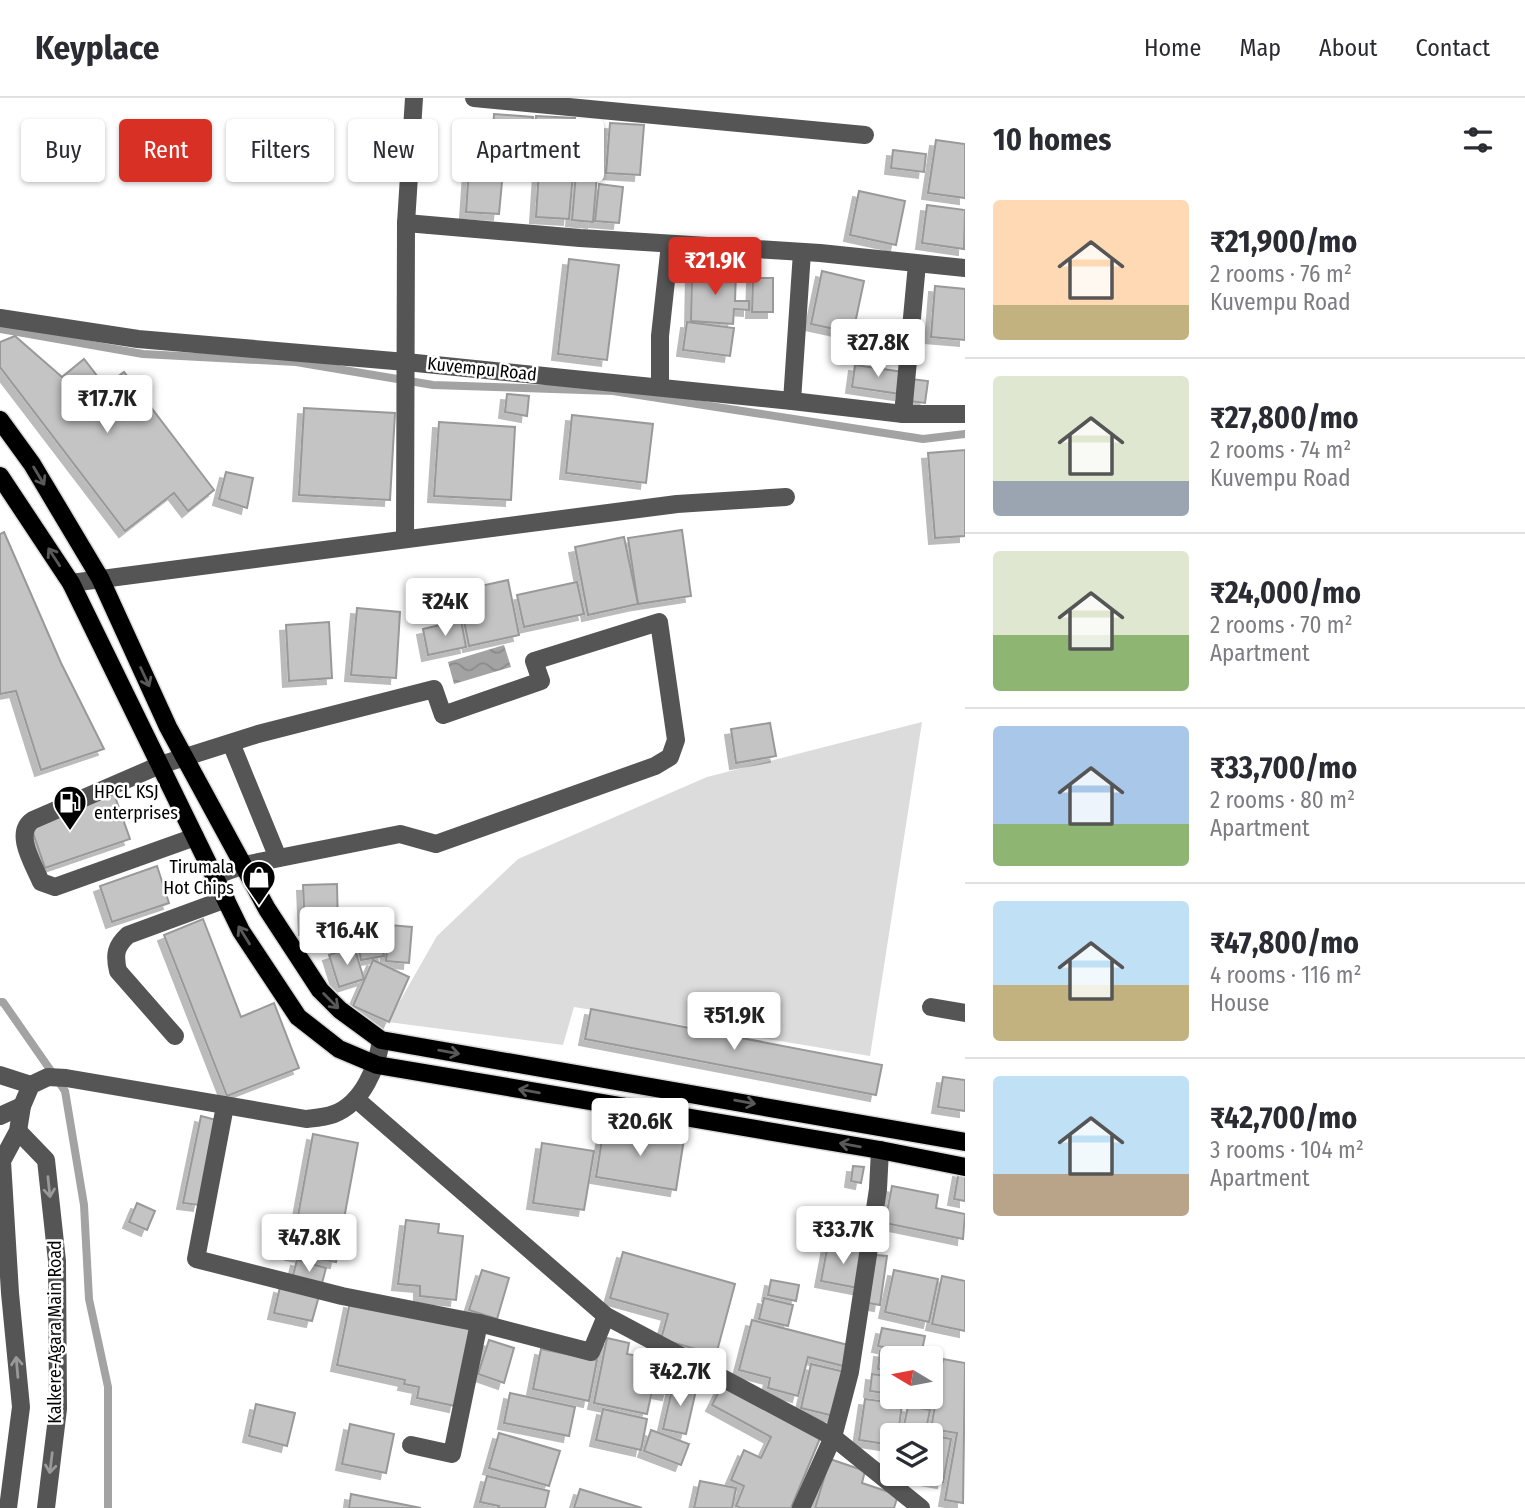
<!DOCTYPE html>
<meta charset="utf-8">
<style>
body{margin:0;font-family:"Fira Sans Condensed",sans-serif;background:#f7f7f7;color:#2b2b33;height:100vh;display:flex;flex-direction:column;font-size:26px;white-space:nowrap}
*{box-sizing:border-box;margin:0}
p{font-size:23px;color:#7c7c81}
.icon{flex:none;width:38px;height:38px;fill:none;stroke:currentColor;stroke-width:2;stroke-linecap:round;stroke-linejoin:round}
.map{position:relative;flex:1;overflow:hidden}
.sheet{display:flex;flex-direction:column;background:#fff;width:560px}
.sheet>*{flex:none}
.top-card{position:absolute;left:21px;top:21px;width:665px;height:63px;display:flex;gap:14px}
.needle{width:46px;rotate:280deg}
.fabs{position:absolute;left:880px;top:1248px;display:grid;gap:14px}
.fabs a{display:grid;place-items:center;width:63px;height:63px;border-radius:7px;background:#fff;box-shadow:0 2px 5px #0004;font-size:35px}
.price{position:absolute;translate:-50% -60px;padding:0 16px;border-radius:7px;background:#fff;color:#222;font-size:23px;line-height:46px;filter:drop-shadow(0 2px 4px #0008)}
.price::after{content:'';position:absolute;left:50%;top:42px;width:21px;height:16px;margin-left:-10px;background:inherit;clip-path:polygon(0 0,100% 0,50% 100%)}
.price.on{background:#d93025;color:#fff}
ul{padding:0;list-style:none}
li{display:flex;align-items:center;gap:21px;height:175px;padding:0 28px}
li+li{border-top:2px solid #e1e1e2}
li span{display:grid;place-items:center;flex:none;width:196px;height:140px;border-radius:7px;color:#555}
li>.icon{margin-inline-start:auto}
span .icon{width:84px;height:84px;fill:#fffc;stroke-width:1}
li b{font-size:30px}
h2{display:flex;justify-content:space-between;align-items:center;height:84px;padding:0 28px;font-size:30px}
.tag{padding:0 24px;border-radius:7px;background:#fff;box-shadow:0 2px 5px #0004;font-size:24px;line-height:63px}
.tag.on{background:#d93025;color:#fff}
header{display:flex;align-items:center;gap:42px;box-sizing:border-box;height:98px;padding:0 35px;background:#fff;border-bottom:2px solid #e1e1e2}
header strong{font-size:33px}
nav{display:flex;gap:38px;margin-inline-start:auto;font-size:24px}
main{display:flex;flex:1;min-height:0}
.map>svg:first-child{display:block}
</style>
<header>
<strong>Keyplace</strong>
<nav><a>Home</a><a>Map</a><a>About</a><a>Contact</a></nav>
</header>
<main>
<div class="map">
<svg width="965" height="1410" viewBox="0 0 965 1410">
<defs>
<pattern id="water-waves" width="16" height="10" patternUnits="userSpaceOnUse" patternTransform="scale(1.75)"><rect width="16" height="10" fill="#a3a3a3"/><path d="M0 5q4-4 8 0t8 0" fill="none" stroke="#8b8b8b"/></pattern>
<filter id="shadow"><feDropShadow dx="-6" dy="6" stdDeviation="0" flood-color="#0004"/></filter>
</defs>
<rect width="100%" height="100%" fill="#fff"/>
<!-- grass -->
<path fill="#dcdcdc" d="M922,624L870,958L574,909L563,947L388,924L437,838L518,761L707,679Z"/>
<!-- water -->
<path fill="url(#water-waves)" d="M504,547L511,569L454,586L448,564Z"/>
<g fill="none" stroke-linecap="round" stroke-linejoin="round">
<!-- stream -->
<g stroke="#a3a3a3" stroke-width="8">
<path d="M0,231L143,256L296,264L433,287L613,293L923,341L965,336"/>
<path d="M0,904H3L65,993L84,1107L89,1201L108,1289V1410"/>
</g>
</g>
<!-- building -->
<g fill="#c4c4c4" stroke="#999" stroke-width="2" filter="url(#shadow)">
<path d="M494,16L533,19L529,71L491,68Z"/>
<path d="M536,18L575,20L572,72L532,69Z"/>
<path d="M610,25L644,27L640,77L606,75Z"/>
<path d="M936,42L965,46V100L928,95Z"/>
<path d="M893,52L926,56L924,74L891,70Z"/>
<path d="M469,70L503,73L499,116L466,114Z"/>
<path d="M539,72L573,75L569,121L536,119Z"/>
<path d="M576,75L597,77L593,124L572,122Z"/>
<path d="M599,86L623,89L619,125L595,123Z"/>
<path d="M859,93L905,103L896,147L850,137Z"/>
<path d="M927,107L965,112L964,151L922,145Z"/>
<path d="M569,161L619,167L607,262L558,256Z"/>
<path d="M692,173L736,174L735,203H749V212L734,211L733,226L691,223Z"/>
<path d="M822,173L864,183L853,235L811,226Z"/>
<path d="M753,180H773V214H752Z"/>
<path d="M935,188L965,191V242L931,239Z"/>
<path d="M687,224L734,230L730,258L683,252Z"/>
<path d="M15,238L62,279L84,261L105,288L124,274L214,392L188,413L174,395L125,433L0,269V244Z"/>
<path d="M855,267L904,274L900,296L852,289Z"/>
<path d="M911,281L928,283L925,305L909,303Z"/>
<path d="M507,296L529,298L527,318L505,314Z"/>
<path d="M304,310L395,315L390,402L299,397Z"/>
<path d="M572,317L653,326L646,385L566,375Z"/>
<path d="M439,324L515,329L511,402L434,398Z"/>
<path d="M965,352V438L935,440L928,355Z"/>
<path d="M226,374L253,380L247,410L219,401Z"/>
<path d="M682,432L691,498L638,506L628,440Z"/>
<path d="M4,434L61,565L104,651L41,672L16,593L0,596V436Z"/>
<path d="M624,439L638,506L588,517L575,449Z"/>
<path d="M508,482L519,537L469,548L458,493Z"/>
<path d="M577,484L584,516L524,529L517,497Z"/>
<path d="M357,510L400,514L396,580L351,577Z"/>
<path d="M461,522L466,549L428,557L423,531Z"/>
<path d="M329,524L332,580L289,583L286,527Z"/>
<path d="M770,625L776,658L736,665L731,631Z"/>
<path d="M113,693L130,741L45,770L29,723Z"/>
<path d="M157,768L169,805L112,824L100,788Z"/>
<path d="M337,786L338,830L305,831L303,787Z"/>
<path d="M203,821L241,919L274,905L299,970L227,998L164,837Z"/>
<path d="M389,827L412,829L409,865L386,863Z"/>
<path d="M380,836L384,858L361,862L357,840Z"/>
<path d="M354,849L364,881L339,889L329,857Z"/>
<path d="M373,862L409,879L389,924L353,908Z"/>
<path d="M591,911L882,967L876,997L585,941Z"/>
<path d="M943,979L965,982V1013L938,1009Z"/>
<path d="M201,1018L216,1022L199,1107L183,1105Z"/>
<path d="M604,1029L684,1041L676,1092L596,1079Z"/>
<path d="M313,1036L358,1045L336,1164L291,1156Z"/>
<path d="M542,1045L594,1053L584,1112L533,1105Z"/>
<path d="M853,1068L864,1069L861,1085L851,1083Z"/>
<path d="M959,1073L965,1074V1103L954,1101Z"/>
<path d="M892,1088L938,1097L936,1110L965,1116L963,1141L885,1125Z"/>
<path d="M137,1105L155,1113L147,1132L129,1124Z"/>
<path d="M406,1122L439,1126L438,1135L463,1138L456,1202L420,1198V1188L398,1186Z"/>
<path d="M828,1146L865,1154L858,1190L821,1183Z"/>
<path d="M623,1154L735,1186L716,1257L661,1241L668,1216L610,1200Z"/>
<path d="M876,1157L887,1158L880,1207L868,1205Z"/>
<path d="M297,1162L326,1170L321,1189L292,1181Z"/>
<path d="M482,1172L509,1180L497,1221L469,1212Z"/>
<path d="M894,1172L938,1181L929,1224L885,1214Z"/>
<path d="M942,1178L965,1183V1233L932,1226Z"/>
<path d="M771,1182L799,1187L796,1203L768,1197Z"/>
<path d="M280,1189L319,1198L312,1223L274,1215Z"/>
<path d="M764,1200L793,1207L788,1228L759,1221Z"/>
<path d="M350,1204L471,1229L455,1308L417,1300L419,1289L404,1286L405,1282L337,1267Z"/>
<path d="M752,1222L852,1248L847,1269L808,1259L798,1298L768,1290L770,1280L739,1272Z"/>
<path d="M882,1230L925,1238L921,1257L878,1248Z"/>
<path d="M607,1240L629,1245L627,1256L675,1265L668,1296L652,1293L647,1316L594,1305Z"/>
<path d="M489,1242L514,1250L504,1285L478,1276Z"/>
<path d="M541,1251L597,1262L589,1303L533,1291Z"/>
<path d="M880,1253L920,1259V1260H892V1273L878,1271Z"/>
<path d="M943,1261L965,1265L963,1405L945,1402L957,1335L931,1331Z"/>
<path d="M811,1266L845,1274L834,1318L801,1310Z"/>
<path d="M872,1276L892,1279V1296L870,1293Z"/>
<path d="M674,1283L697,1288L686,1336L663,1331Z"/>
<path d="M723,1285L821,1338L791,1410H741L736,1408L744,1388L731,1382L744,1352L761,1360L771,1339L712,1307Z"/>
<path d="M510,1295L575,1309L569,1338L504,1325Z"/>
<path d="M865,1301L902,1306L898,1337H892V1347L859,1342Z"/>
<path d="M256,1306L295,1315L287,1348L249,1338Z"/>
<path d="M908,1308L930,1312L925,1336L930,1337H902Z"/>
<path d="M603,1311L647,1321L641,1352L596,1342Z"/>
<path d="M350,1326L394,1336L386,1375L342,1366Z"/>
<path d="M651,1332L689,1346L681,1367L644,1353Z"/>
<path d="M499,1335L560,1353L549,1388L489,1370Z"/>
<path d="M931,1337L951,1341L943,1384L899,1376H931Z"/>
<path d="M830,1361L865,1373L862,1385L898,1397L894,1410H815Z"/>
<path d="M487,1378L549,1393L545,1410H498L499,1408L480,1404Z"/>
<path d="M700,1383L736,1390L732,1410H694Z"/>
<path d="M580,1391L642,1410H574Z"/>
<path d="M351,1396L421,1410H349Z"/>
</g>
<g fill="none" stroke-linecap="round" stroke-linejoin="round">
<defs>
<g id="major">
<path d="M0,322L32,366L100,480L168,629L267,811L320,892L340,912L381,942L965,1044"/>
<path d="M0,378L71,485L241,833L298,919L339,951L377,967L880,1052L965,1069"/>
</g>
</defs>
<!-- major casing -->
<use href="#major" stroke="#dbdbdb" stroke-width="21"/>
<!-- minor -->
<g stroke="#555" stroke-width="18">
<path d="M474,0L865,37"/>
<path d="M406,125L580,140L820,155L965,170"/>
<path d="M0,220L138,241L406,264L792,303L903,316H965"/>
<path d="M660,289V238L670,146"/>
<path d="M792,303L802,154"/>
<path d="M903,316L917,166"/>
<path d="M405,441L406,125L414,0"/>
<path d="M71,485L677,406L786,399"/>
<path d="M231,645L278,760"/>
<path d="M195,739L55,789L41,784C34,767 13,735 33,722L160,667L258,636L434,591L443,617L541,583L534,563L659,524L676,642L670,659L655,668L436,746L400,736L244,767L214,778"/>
<path d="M931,909L965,915"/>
<path d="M175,938L118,873C114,856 116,848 128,837L226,801"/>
<path d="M0,977L31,987"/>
<path d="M356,1001L606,1218L833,1339L921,1410"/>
<path d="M225,1008L196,1161L342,1198L479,1225L591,1254L606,1218"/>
<path d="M0,1018L22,1008"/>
<path d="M18,1033L46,1062L57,1163L58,1311L46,1410"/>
<path d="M411,1347L452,1356L479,1225"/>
<path d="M8,1410L21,1309L10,1195L2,1063L18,1033L22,1008L31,987L48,979L66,980L306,1021C315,1020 326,1019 334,1016C363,1005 377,969 381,942"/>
<path d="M801,1410L833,1339L850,1274L878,1091L880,1052"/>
</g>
<!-- major -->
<use href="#major" stroke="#000" stroke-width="18"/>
</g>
<!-- one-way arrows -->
<defs><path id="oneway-shaft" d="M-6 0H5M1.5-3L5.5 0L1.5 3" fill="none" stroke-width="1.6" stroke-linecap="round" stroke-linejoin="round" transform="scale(1.75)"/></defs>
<g stroke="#595959">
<use href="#oneway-shaft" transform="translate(39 378) rotate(59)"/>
<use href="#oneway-shaft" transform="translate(54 459) rotate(-123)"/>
<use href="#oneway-shaft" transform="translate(145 579) rotate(65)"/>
<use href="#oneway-shaft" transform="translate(244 837) rotate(-122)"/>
<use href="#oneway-shaft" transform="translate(331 903) rotate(45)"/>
<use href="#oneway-shaft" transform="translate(449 954) rotate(10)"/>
<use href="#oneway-shaft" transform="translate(529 993) rotate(-170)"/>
<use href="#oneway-shaft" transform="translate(745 1004) rotate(10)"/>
<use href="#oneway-shaft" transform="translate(850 1047) rotate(-170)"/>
</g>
<g stroke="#999">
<use href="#oneway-shaft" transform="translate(49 1089) rotate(84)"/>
<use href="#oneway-shaft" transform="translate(17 1269) rotate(-95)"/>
<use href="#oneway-shaft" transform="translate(51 1365) rotate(97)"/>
</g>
<!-- icons -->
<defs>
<symbol id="fuel-pin" viewBox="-11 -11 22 30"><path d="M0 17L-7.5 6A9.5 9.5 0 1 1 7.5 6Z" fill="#000" stroke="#fff"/><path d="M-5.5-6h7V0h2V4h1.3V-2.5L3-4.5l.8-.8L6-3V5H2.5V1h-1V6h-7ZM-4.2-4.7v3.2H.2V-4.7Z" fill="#fff"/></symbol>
<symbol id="shop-pin" viewBox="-11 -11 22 30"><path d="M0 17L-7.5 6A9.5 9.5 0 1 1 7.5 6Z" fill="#000" stroke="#fff"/><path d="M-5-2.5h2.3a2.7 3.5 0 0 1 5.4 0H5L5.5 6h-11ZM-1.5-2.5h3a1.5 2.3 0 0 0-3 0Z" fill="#fff"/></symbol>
</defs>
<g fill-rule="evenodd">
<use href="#fuel-pin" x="51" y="685" width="38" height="52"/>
<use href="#shop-pin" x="240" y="760" width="38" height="52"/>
</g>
<g text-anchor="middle" stroke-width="5" stroke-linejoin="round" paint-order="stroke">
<!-- street labels -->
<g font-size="18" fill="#000" stroke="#fff">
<text transform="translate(482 271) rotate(6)" y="6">Kuvempu Road</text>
<text transform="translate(55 1234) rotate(-90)" y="6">Kalkere-Agara Main Road</text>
</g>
<!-- poi labels -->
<g font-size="18" fill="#000" stroke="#fff" text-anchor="start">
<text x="94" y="700">HPCL KSJ<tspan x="94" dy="21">enterprises</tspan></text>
<text x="234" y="775" text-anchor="end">Tirumala<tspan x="234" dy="21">Hot Chips</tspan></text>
</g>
</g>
</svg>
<div class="fabs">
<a><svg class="needle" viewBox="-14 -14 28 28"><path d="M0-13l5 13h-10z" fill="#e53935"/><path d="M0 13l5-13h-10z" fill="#7c7c81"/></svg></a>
<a><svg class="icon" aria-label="layers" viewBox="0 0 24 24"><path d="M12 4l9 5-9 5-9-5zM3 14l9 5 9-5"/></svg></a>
</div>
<b class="price on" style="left:715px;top:199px">₹21.9K</b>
<b class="price" style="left:878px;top:281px">₹27.8K</b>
<b class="price" style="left:107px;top:337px">₹17.7K</b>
<b class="price" style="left:445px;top:540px">₹24K</b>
<b class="price" style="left:347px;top:869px">₹16.4K</b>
<b class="price" style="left:734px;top:954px">₹51.9K</b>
<b class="price" style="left:640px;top:1060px">₹20.6K</b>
<b class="price" style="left:843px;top:1168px">₹33.7K</b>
<b class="price" style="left:309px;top:1176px">₹47.8K</b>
<b class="price" style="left:680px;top:1310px">₹42.7K</b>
<div class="top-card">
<a class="tag">Buy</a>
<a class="tag on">Rent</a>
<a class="tag">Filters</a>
<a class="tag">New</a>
<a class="tag">Apartment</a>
</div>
</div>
<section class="sheet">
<h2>10 homes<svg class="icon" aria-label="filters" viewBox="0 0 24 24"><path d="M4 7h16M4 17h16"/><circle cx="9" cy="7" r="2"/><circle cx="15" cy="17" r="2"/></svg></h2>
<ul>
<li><span style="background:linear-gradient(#ffd9b3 75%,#c2b280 0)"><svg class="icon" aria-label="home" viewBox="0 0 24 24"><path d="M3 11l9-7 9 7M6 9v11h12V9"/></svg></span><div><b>₹21,900/mo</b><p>2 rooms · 76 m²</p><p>Kuvempu Road</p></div></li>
<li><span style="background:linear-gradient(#dfe7d0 75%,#9aa5b1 0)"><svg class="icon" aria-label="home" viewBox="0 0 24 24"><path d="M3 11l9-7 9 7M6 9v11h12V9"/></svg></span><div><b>₹27,800/mo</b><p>2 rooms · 74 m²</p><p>Kuvempu Road</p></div></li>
<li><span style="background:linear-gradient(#dfe7d0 60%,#8fb573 0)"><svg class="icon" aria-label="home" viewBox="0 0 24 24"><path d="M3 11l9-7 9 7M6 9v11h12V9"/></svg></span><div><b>₹24,000/mo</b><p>2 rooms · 70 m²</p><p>Apartment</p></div></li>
<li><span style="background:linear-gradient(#a9c7e8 70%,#8fb573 0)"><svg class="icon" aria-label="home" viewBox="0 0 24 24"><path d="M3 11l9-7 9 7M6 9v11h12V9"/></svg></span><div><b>₹33,700/mo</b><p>2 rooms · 80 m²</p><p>Apartment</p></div></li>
<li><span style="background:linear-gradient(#bfe0f5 60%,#c2b280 0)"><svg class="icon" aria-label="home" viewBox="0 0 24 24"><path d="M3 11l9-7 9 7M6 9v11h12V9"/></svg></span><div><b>₹47,800/mo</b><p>4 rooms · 116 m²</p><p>House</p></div></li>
<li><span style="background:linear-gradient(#bfe0f5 70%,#b9a48a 0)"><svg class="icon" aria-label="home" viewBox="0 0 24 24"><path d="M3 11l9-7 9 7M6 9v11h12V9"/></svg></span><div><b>₹42,700/mo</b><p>3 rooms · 104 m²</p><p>Apartment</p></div></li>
</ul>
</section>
</main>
